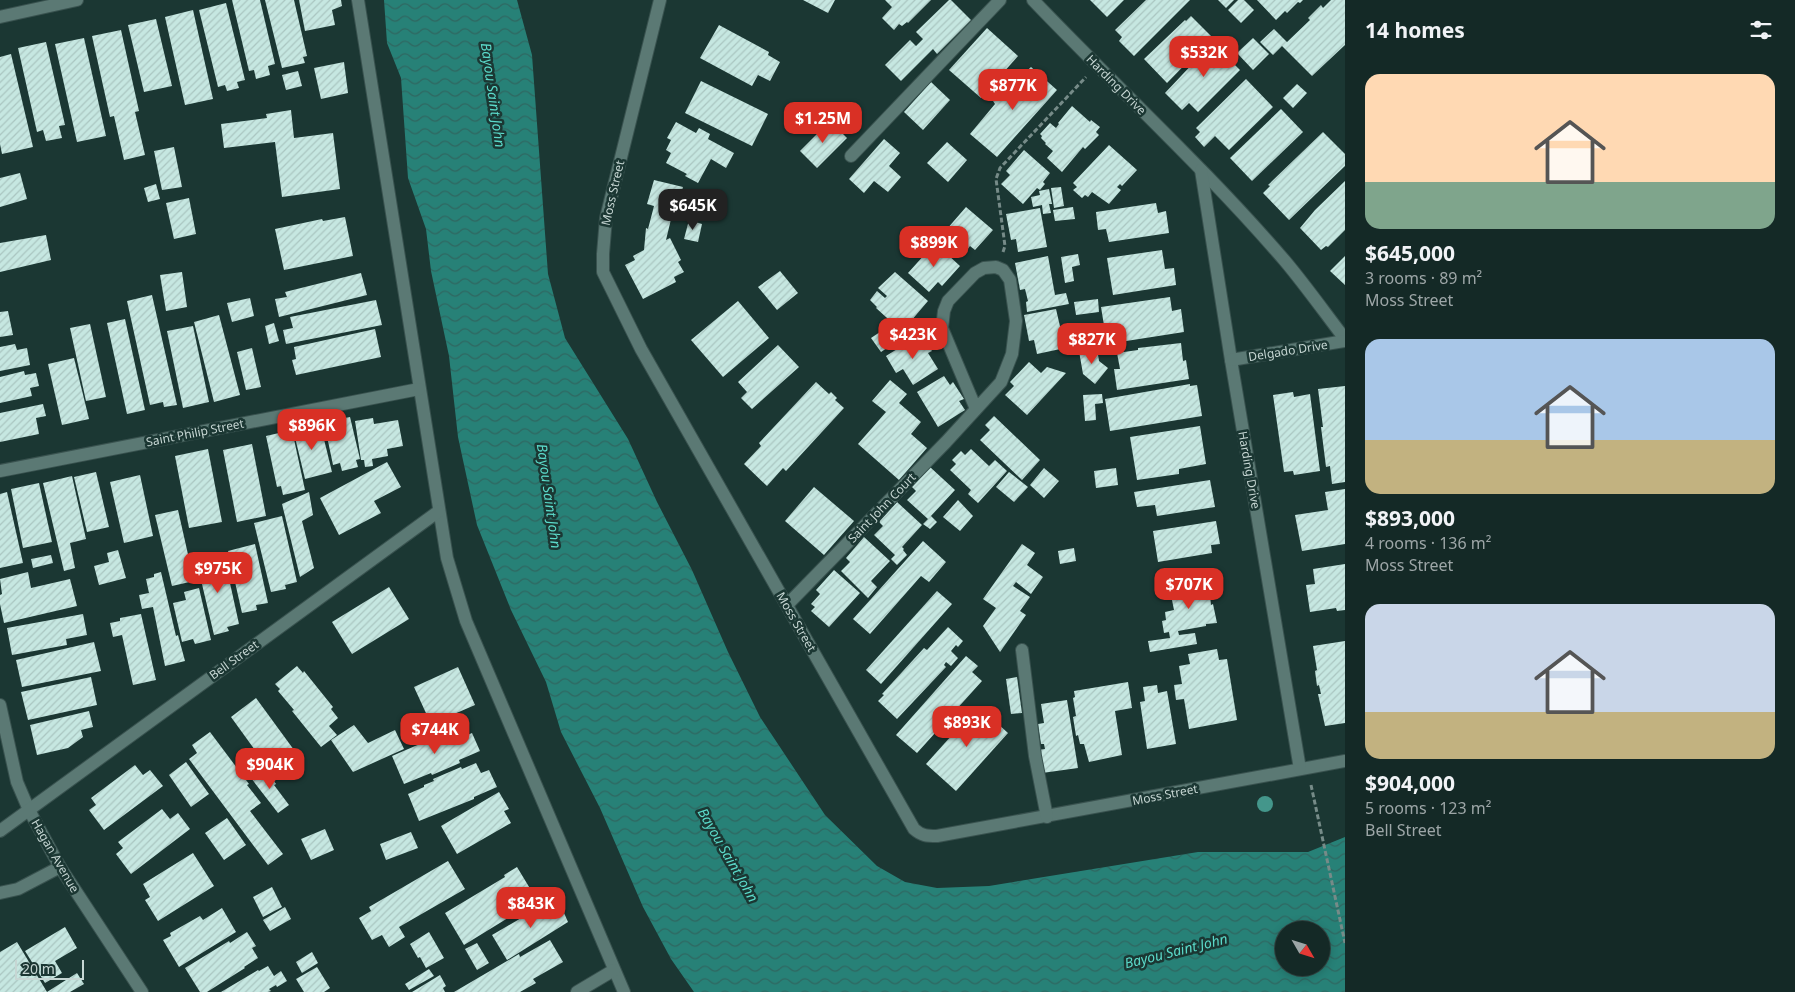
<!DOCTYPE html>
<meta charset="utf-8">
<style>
body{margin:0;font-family:"Noto Sans",sans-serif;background:#213532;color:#f1f3f6;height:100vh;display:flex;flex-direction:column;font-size:19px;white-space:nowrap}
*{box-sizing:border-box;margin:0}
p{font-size:16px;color:#9da6a7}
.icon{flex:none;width:28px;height:28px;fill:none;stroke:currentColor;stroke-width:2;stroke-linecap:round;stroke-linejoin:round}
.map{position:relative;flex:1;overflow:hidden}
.sheet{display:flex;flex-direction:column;background:#142926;width:450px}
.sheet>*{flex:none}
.needle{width:32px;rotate:129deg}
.controls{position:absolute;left:1275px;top:921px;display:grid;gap:10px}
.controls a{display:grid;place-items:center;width:55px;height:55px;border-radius:50%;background:#142926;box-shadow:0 2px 8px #0003,0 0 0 1px #334543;font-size:25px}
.scale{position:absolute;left:15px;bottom:12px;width:69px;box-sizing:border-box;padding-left:5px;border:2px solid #c6d6d3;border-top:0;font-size:14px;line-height:18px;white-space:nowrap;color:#c6d6d3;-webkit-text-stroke:4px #1b3733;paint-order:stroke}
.price{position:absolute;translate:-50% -42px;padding:0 11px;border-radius:10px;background:#d93025;color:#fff;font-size:16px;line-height:32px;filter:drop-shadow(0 1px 2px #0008)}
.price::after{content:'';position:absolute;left:50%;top:30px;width:15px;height:11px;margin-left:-8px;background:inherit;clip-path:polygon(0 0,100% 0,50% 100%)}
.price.current{background:#222;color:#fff}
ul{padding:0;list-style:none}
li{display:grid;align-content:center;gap:10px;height:265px;padding:0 20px}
li span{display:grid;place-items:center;height:155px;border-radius:15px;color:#555}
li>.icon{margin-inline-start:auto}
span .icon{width:90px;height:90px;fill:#fffc;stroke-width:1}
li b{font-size:21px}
h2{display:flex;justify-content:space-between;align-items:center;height:60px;padding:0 20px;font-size:21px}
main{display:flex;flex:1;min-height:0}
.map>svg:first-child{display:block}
</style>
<main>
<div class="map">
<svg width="1345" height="992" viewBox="0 0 1345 992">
<defs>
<pattern id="water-waves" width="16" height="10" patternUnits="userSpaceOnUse" patternTransform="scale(1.25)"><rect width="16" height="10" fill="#278177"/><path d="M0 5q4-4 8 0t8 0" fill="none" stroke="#2f6761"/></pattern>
<pattern id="building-hatch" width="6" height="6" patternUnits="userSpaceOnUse" patternTransform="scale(1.25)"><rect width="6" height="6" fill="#c6e7e1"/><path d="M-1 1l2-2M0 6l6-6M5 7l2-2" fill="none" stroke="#aac6c1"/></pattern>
</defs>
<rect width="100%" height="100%" fill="#1b3733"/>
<!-- water -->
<path fill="url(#water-waves)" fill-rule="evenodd" d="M384,0H517L532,55L548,274L565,338L628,439L657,502L692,570L728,652L760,717L825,815L877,866L905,882L937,888L989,886L1198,852H1308L1345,837V992H694L671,959L643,907L600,808L561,732L546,682L511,610L477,525L458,437L449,356L431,271L426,229L408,178L401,78L387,43ZM1284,930H1321V968H1284Z"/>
<!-- building -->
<g fill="url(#building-hatch)">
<path d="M232,0H260L275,64L268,66L270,75L256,79L254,70L249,71Z"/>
<path d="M265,0H294L307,56L303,57L305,63L282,68Z"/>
<path d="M299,0H341L342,6L332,10L335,25L305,31Z"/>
<path d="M803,0H835L828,13Z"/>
<path d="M885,0H931L908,23L907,22L902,26L899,24L894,30L882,18L892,7Z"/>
<path d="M949,0H951L971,20L937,54L933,49L901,81L885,65L910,40L916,46L923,39L916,32Z"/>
<path d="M1090,0H1124L1107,17Z"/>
<path d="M1146,0H1190L1134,56L1119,41L1122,37L1115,30Z"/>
<path d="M1218,0H1234L1226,8Z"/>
<path d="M1238,0H1244L1254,10L1241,23L1228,10Z"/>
<path d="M1257,0H1303L1300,3L1298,2L1287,13L1285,11L1276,20Z"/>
<path d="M1331,0H1345V45L1312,76L1282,46L1273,55L1260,42L1274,29L1287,42L1310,20L1308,18L1321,5L1323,8Z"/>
<path d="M226,3L245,80L237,82L239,88L227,91L225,85L218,87L199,10Z"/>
<path d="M193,10L213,99L185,105L165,17Z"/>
<path d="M1191,16L1212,37L1167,83L1144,59L1185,20L1186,21Z"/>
<path d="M156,19L172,86L144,92L128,25Z"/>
<path d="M719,25L769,52L768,55L780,62L770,81L758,75L752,86L700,58Z"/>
<path d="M987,28L1018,56L981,98L949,70Z"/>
<path d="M121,30L139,111L135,112L145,155L124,160L114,116L110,117L92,36Z"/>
<path d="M84,38L106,136L77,142L55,44Z"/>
<path d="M1253,38L1269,54L1253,70L1237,53Z"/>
<path d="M1222,39L1236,54L1230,60L1240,70L1198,112L1189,103L1182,110L1165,93L1198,58L1200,61Z"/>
<path d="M46,42L65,125L59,126L62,138L46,141L43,130L37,132L18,48Z"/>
<path d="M11,54L33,147L2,154L0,144V57Z"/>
<path d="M344,62L348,93L321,99L314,68Z"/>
<path d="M1031,67L1057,90L997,157L970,134L995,104L993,101L1005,87L1007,89Z"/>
<path d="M298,71L302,86L286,90L282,75Z"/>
<path d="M1246,79L1273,107L1229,150L1215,136L1204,147L1195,137L1200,132L1196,128Z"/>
<path d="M701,81L768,114L752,146L685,113Z"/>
<path d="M931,82L950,100L923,130L904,112Z"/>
<path d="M1297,84L1307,93L1293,108L1283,98Z"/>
<path d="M1072,106L1090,122L1091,120L1100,127L1096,132L1099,135L1085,149L1083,147L1062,172L1047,158L1053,151L1045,144L1046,143L1041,138L1042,136L1040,134L1050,123L1056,128L1059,124L1058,123Z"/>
<path d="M1281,109L1303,132L1252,181L1230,158Z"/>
<path d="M291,110L294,138L333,133L340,189L282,197L275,142L224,148L221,124L267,118L266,114Z"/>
<path d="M830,121L847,138L817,168L800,151Z"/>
<path d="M676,122L696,133L699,128L710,134L708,139L734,153L726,168L711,159L698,183L685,176L687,174L666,163L671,153L666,150L671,140L667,138Z"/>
<path d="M1323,132L1345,154V166L1289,220L1263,193L1270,186L1268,185Z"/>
<path d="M884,139L900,153L889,166L901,177L888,192L874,181L864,193L849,179Z"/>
<path d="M947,142L967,160L948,182L927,163Z"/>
<path d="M1109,145L1137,170L1122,186L1120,184L1117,187L1121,190L1109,204L1092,192L1088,197L1085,195L1082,198L1073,190L1077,187L1073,183Z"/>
<path d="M174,147L182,187L162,190L154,151Z"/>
<path d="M1024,150L1050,173L1043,182L1045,184L1040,190L1037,188L1023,204L1001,184L1010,175L1006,171Z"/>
<path d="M20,173L27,199L0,207V178Z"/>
<path d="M654,180L683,187L681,194H683L681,205H679L677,212L673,211L666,240L670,238L681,260L678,262L684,272L674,277L676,282L643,299L625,265L635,260L633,256L644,250L646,228L648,229L654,206L647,204Z"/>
<path d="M1345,181V230L1328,247L1326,246L1321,250L1300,228L1315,210Z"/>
<path d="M156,184L160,199L148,202L144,188Z"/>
<path d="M1061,187L1064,206L1054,208L1051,188Z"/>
<path d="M1049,189L1052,204H1049L1051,213L1043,214L1042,205L1033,207L1031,197L1040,195L1039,191Z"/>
<path d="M189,198L196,234L174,239L166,203Z"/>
<path d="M1156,203L1158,213L1166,211L1169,233L1109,242L1106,229L1098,230L1096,212Z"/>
<path d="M966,207L993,230L975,250L970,246L962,256L940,237Z"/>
<path d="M1073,207L1075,219L1055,221L1053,210Z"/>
<path d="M1040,208L1047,247L1018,252L1016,239L1011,240L1006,214Z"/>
<path d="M345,217L353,256L284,270L275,229L322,219L323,221Z"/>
<path d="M689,220L702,224L698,242L684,239Z"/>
<path d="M46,235L51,260L0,272V243Z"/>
<path d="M935,243L960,266L942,286L938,282L929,292L908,273Z"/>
<path d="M1162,250L1165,269L1174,268L1176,285L1113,295L1107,258Z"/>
<path d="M1078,254L1080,265L1072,267L1074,281L1065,283L1061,257Z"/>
<path d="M1048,256L1055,295L1066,293L1069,304L1027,312L1026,302L1028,301L1025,289L1020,290L1015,263Z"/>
<path d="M1345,256V285L1330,271Z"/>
<path d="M780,271L798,293L777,310L758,287Z"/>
<path d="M182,272L187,307L166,311L160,275Z"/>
<path d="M895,272L928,301L910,322L905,318L897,327L876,308L877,307L870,300L877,291L885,298L887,296L878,288Z"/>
<path d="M361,273L367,295L279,317L275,299L287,297L285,292Z"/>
<path d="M152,295L177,405L164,407L163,402L150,405L127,301Z"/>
<path d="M1170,297L1172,311L1181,309L1184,332L1107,344L1101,307Z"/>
<path d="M250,298L254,316L232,322L227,303Z"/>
<path d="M1098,299L1099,312L1076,315L1074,302Z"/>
<path d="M376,300L382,325L286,344L283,330L293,328L290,317Z"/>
<path d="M738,301L769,338L723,377L691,340Z"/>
<path d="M1056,309L1065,348L1037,354L1034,340L1029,341L1024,315Z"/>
<path d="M8,311L13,335L0,337V312Z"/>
<path d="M219,315L240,395L214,402L194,322Z"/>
<path d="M125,319L145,410L127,414L107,323Z"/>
<path d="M274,323L279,341L269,344L265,326Z"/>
<path d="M90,324L106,397L86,401L70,328Z"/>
<path d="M193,326L209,402L183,408L167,331Z"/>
<path d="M375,329L381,357L296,375L292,360L296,359L294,347Z"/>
<path d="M880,332L890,346L881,352L871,338Z"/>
<path d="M921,334L932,351L928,353L938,369L913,385L903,369L896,373L886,356Z"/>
<path d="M1181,343L1183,361L1186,360L1189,379L1117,390L1114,369H1120L1117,353L1138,350V348Z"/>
<path d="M15,344L17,350L27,348L30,365L0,371V347Z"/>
<path d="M778,345L799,367L752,409L741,398L747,392L738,382Z"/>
<path d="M252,348L261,387L246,390L237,352Z"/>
<path d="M1097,348L1099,361L1108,368L1095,384L1083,374L1079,351Z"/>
<path d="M74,358L89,419L62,425L48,364Z"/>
<path d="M1029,362L1041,373L1047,367L1066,373L1027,415L1005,395L1014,386L1010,382Z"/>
<path d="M24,371L25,375L36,373L39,386L30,388L32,396L0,403V377Z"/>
<path d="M944,376L950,385L953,382L964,399L959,401L965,410L938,427L917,392Z"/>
<path d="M890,380L907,394L899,403L921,422L911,434L927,448L899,480L858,444L886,412L872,401Z"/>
<path d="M816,382L829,394L831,392L837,398L835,400L844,408L786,471L783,468L767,486L744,464L761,446L759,443Z"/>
<path d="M1190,384V386L1197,385L1202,416L1110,431L1105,399Z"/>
<path d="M1345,386V482L1332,484L1330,466L1326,467L1321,427H1323L1318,389Z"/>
<path d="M1293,392L1294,397L1310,394L1320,471L1294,475L1293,471L1284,472L1273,395Z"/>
<path d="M1102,394L1103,403L1095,404L1096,420L1085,421L1083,395Z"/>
<path d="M43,404L46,416L36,418L39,434L0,442V413Z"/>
<path d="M994,416L1040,460L1022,480L980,440L990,430L985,425Z"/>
<path d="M350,417L360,459L356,460L358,467L342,471L340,463L333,465L324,422Z"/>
<path d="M373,418L374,424L398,420L403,446L387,449L388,456L372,459L373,466L365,467L364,460H361L355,421Z"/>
<path d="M320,423L332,472L305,479L293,429Z"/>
<path d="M1200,426L1206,464L1179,469V474L1137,480L1130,437Z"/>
<path d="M292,430L305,490L283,495L281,486L277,487L266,436Z"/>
<path d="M252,444L266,516L237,522L223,450Z"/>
<path d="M208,449L222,522L189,528L175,456Z"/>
<path d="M971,449L989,466L995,460L1007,471L978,503L968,494L971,490L950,470L956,464L952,460L961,451L965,455Z"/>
<path d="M387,462L401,487L374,501L381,513L339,535L320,498Z"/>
<path d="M930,467L955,490L931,516L937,522L930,529L923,524L928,519L907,500L916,491L912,487Z"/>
<path d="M1044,468L1059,481L1044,498L1030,485Z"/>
<path d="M1116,468L1118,485L1096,488L1094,471Z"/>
<path d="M96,472L109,527L87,532L74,477Z"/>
<path d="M1009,472L1028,487L1014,502L996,487Z"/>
<path d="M140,475L153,536L124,543L110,482Z"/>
<path d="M72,476L86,539L70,543L75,568L64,571L43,483Z"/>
<path d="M1210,480L1215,507L1157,516L1155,505L1137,507L1134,492Z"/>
<path d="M39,483L52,542L23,548L11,489Z"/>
<path d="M814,487L854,521L824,555L785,521Z"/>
<path d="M1345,489V544L1302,551L1295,515L1328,510L1325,492Z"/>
<path d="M7,492L23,563L0,568V494Z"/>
<path d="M309,492L313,515L302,521L314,568L300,577L282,504Z"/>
<path d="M958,500L973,516L960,531L943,517Z"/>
<path d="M897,502L922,525L902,547L904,549L903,550L907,555L897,565L891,559L895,555L874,535L883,526L879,522Z"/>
<path d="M178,510L194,581L172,586L155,515Z"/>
<path d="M282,516L297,582L285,585L286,589L271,592L254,523Z"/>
<path d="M1216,521L1220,544L1211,545L1212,553L1158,562L1153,531Z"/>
<path d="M864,537L890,561L871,581L877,587L868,598L841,571L850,562L846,558Z"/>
<path d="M923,541L946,562L929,582L921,576L870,634L853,619Z"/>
<path d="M255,544L268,603L256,605L257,610L242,613L228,551Z"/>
<path d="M1022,544L1035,553L1027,565L1043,577L1031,594L1016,582L1013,586L1030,597L1020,611L1026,615L1000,652L983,626L996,608L983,599Z"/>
<path d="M1074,548L1076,561L1060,564L1058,551Z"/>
<path d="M118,550L126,578L99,585L94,566L109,562L107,553Z"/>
<path d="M51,555L53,563L33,568L31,559Z"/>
<path d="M224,556L239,624L227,627L229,631L214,635L197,563Z"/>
<path d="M1345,564V610L1337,611L1336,608L1310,612L1306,585L1315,584L1313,569Z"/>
<path d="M834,570L860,593L829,627L811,611L815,607L811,604L820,594L816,590Z"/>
<path d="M1216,571L1220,594L1210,595L1211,605L1213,604L1217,623L1206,624V626L1178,631L1179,635L1195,633L1197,644L1150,652L1148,641L1170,638L1169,632L1164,633L1162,621L1166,620L1165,612L1174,610L1171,595L1175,594L1172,579Z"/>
<path d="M28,572L31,588L70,579L77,606L4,623L0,604V595L2,594L0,579Z"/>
<path d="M161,572L176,636L178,635L185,661L165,666L153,607L142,609L139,595L149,593L146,579L154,577V574Z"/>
<path d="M389,587L409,619L352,654L332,622Z"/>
<path d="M199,588L211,640L195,644L193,639L182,642L173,603L186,600L184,592Z"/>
<path d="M937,591L952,604L881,684L866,670Z"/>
<path d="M83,614L87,635L66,639L67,645L12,655L7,628Z"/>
<path d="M141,614L156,680L133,685L122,635L113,637L110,623L120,621V618Z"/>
<path d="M948,627L963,641L958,647L956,645L951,651L958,658L951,666L946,662L944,665L946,667L897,719L878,701L884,695L882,694L924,648L927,650Z"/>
<path d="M1345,641V723L1325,726L1318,694H1321L1319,685L1317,686L1315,671L1317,670L1313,646Z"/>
<path d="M94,642L101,671L22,687L16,660Z"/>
<path d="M1217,649L1219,660L1227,659L1237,720L1189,729L1184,699L1176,700L1174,685L1182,684L1179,666L1190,664L1188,654Z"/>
<path d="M966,656L978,666L972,672L982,681L917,753L896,735Z"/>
<path d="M297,666L303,673L304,671L333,707L331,709L338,718L329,726L337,735L321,747L292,711L294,710L278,691L280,689L275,684Z"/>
<path d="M458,667L475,705L431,724L414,687Z"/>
<path d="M91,677L97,705L28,720L21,692Z"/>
<path d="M1017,677L1022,713L1011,714L1006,679Z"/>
<path d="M1128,682L1132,708L1115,711L1122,755L1089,762L1084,744H1080L1078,735L1076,736L1073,717L1076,716L1073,698L1075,697L1074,691Z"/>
<path d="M1157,685L1158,693L1167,691L1176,744L1147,749L1140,702L1145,701L1143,687Z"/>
<path d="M256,698L294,750L268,768L231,717Z"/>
<path d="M1067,700L1078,768L1042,773L1038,750L1045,749L1044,744H1041L1038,724L1044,723L1041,704Z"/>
<path d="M978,706L1008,733L956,791L926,764Z"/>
<path d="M89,711L93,727L81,730L83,737L68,748L37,755L30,725Z"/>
<path d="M354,725L368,743L395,730L404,749L353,772L331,740Z"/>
<path d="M459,727L463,737L472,733L480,751L459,760L460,763L432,775L431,773L404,784L392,756Z"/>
<path d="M210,732L249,784L247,785L261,803L250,811L283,854L268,865L189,759L197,753L192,745Z"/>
<path d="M186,762L209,794L191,807L169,775Z"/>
<path d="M476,763L481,773L489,770L497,787L474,797V799L419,821L408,794L424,787V785L434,781L433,779L461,767L462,769Z"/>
<path d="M135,765L143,775L150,770L163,786L104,830L89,810L96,805L91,798Z"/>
<path d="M265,768L276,784L274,785L289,805L278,813L251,778Z"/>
<path d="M499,792L509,809L504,811L511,823L457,854L441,826Z"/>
<path d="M162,809L170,819L178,813L190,829L131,874L116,854L123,848L118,842Z"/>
<path d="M227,818L246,845L224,860L205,833Z"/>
<path d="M325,829L334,850L311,860L301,839Z"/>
<path d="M411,832L418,848L386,860L380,844Z"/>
<path d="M193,853L214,886L158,921L145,900L150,897L143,884Z"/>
<path d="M448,861L465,889L399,927L405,937L389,947L382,935L372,940L359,918L371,911L369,907Z"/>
<path d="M517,867L537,900L464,945L445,913L505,877L504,875Z"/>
<path d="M272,887L282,907L263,917L253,897Z"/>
<path d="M557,897L568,922L507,960L492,935Z"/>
<path d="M285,907L291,919L270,931L263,920Z"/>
<path d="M222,908L236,932L179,967L163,940L171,936L170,933L200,916L203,920Z"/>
<path d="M65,927L77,948L55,961L62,973L45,983L25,951Z"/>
<path d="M247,932L256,946L252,948L258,958L244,967L245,968L207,992H200L185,968L229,941L230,943Z"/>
<path d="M429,932L444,958L426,968L420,957L418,958L410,944Z"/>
<path d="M550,940L563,962L533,979L536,983L520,992H454L519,954L520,957Z"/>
<path d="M17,942L47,992L77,973L84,984L70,992H0V952Z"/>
<path d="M477,943L489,963L477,970L465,949Z"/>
<path d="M312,952L318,963L302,973L296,962Z"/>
<path d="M268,966L274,976L281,971L287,981L277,987L276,985L269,989L271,991L268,992H221L258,970L259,971Z"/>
<path d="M317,967L330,988L324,992H304L296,979Z"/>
<path d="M429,969L434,976L409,990L405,984Z"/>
<path d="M440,975L446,986L443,988L445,992H412Z"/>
</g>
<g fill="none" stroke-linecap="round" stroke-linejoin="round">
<defs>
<g id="minor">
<path d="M358,0L447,558L466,621L624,992"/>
<path d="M660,0L606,218L603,254V272L641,349L914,829C922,836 927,836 937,836L1345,761"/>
<path d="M1033,0C1116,87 1206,169 1285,261C1306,286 1325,313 1345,339"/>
<path d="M0,17L77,0"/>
<path d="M851,156L1000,0"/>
<path d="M1201,170L1231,360L1300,769"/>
<path d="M1231,360L1345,341"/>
<path d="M0,471L419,389"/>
<path d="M787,605L946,442L1001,382L1012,354L1016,321L1010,280L1003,270L996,267L984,268L975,273L948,301L944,311L942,328L976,409"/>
<path d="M1022,650L1035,756L1047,817"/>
<path d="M0,705L17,782L29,810L60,867L142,992"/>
<path d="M0,831L439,511"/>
<path d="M0,893L18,889L60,867"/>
<path d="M577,992L614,970"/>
</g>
</defs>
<!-- minor casing -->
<use href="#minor" stroke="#39524f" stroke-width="14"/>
<!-- path -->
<g stroke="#768b88" stroke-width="3" stroke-dasharray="5 2.5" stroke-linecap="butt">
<path d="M1003,252L1005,246L996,179L1000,168L1086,77"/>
<path d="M1311,785L1345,943"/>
</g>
<!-- minor -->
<use href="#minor" stroke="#5b7974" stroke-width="12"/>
</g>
<!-- trees -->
<circle fill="#44968b" cx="1265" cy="804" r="8"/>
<g text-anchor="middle" stroke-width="5" stroke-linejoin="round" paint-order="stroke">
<!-- street labels -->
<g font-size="12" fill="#c6d6d3" stroke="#1b3733">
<text transform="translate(1116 85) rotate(45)" y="4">Harding Drive</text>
<text transform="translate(613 193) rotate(-77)" y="4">Moss Street</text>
<text transform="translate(1288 351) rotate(-9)" y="4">Delgado Drive</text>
<text transform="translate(195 433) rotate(-11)" y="4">Saint Philip Street</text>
<text transform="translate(1249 470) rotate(80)" y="4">Harding Drive</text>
<text transform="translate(882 508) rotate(-46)" y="4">Saint John Court</text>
<text transform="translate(796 622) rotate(60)" y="4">Moss Street</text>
<text transform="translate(234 660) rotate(-36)" y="4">Bell Street</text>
<text transform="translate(1165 795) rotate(-11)" y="4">Moss Street</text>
<text transform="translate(55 856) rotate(60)" y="4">Hagan Avenue</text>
</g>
<!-- water labels -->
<g font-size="14" font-style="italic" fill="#5bdaca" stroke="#1b3733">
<text transform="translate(493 95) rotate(82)" y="5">Bayou Saint John</text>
<text transform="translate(549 496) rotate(82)" y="5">Bayou Saint John</text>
<text transform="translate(728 855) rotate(60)" y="5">Bayou Saint John</text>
<text transform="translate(1176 951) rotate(-14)" y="5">Bayou Saint John</text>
</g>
</g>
</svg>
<div class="controls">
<a><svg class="needle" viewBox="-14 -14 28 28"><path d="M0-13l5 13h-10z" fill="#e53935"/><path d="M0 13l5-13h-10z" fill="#9da6a7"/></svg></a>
</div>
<div class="scale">20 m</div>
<b class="price" style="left:1204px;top:78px">$532K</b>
<b class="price" style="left:1013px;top:111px">$877K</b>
<b class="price" style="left:823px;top:144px">$1.25M</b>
<b class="price current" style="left:693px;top:231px">$645K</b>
<b class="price" style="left:934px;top:268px">$899K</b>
<b class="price" style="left:913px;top:360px">$423K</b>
<b class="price" style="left:1092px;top:365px">$827K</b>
<b class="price" style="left:312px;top:451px">$896K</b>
<b class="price" style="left:218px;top:594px">$975K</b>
<b class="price" style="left:1189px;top:610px">$707K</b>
<b class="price" style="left:967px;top:748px">$893K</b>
<b class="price" style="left:435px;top:755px">$744K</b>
<b class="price" style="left:270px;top:790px">$904K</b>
<b class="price" style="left:531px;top:929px">$843K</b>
</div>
<section class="sheet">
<h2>14 homes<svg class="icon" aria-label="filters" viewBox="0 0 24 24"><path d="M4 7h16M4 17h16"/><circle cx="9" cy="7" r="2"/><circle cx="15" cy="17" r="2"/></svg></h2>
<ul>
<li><span style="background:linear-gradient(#ffd9b3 70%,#7fa58c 0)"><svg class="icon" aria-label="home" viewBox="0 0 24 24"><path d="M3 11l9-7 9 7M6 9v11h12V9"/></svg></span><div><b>$645,000</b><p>3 rooms · 89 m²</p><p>Moss Street</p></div></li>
<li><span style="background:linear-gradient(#a9c7e8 65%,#c2b280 0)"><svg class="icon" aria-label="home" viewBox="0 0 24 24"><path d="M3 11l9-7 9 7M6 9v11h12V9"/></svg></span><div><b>$893,000</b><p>4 rooms · 136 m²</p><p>Moss Street</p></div></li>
<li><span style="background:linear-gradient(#c9d6e8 70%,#c2b280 0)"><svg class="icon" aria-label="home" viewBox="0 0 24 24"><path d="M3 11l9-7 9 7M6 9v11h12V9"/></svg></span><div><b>$904,000</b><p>5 rooms · 123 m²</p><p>Bell Street</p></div></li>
</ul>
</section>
</main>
